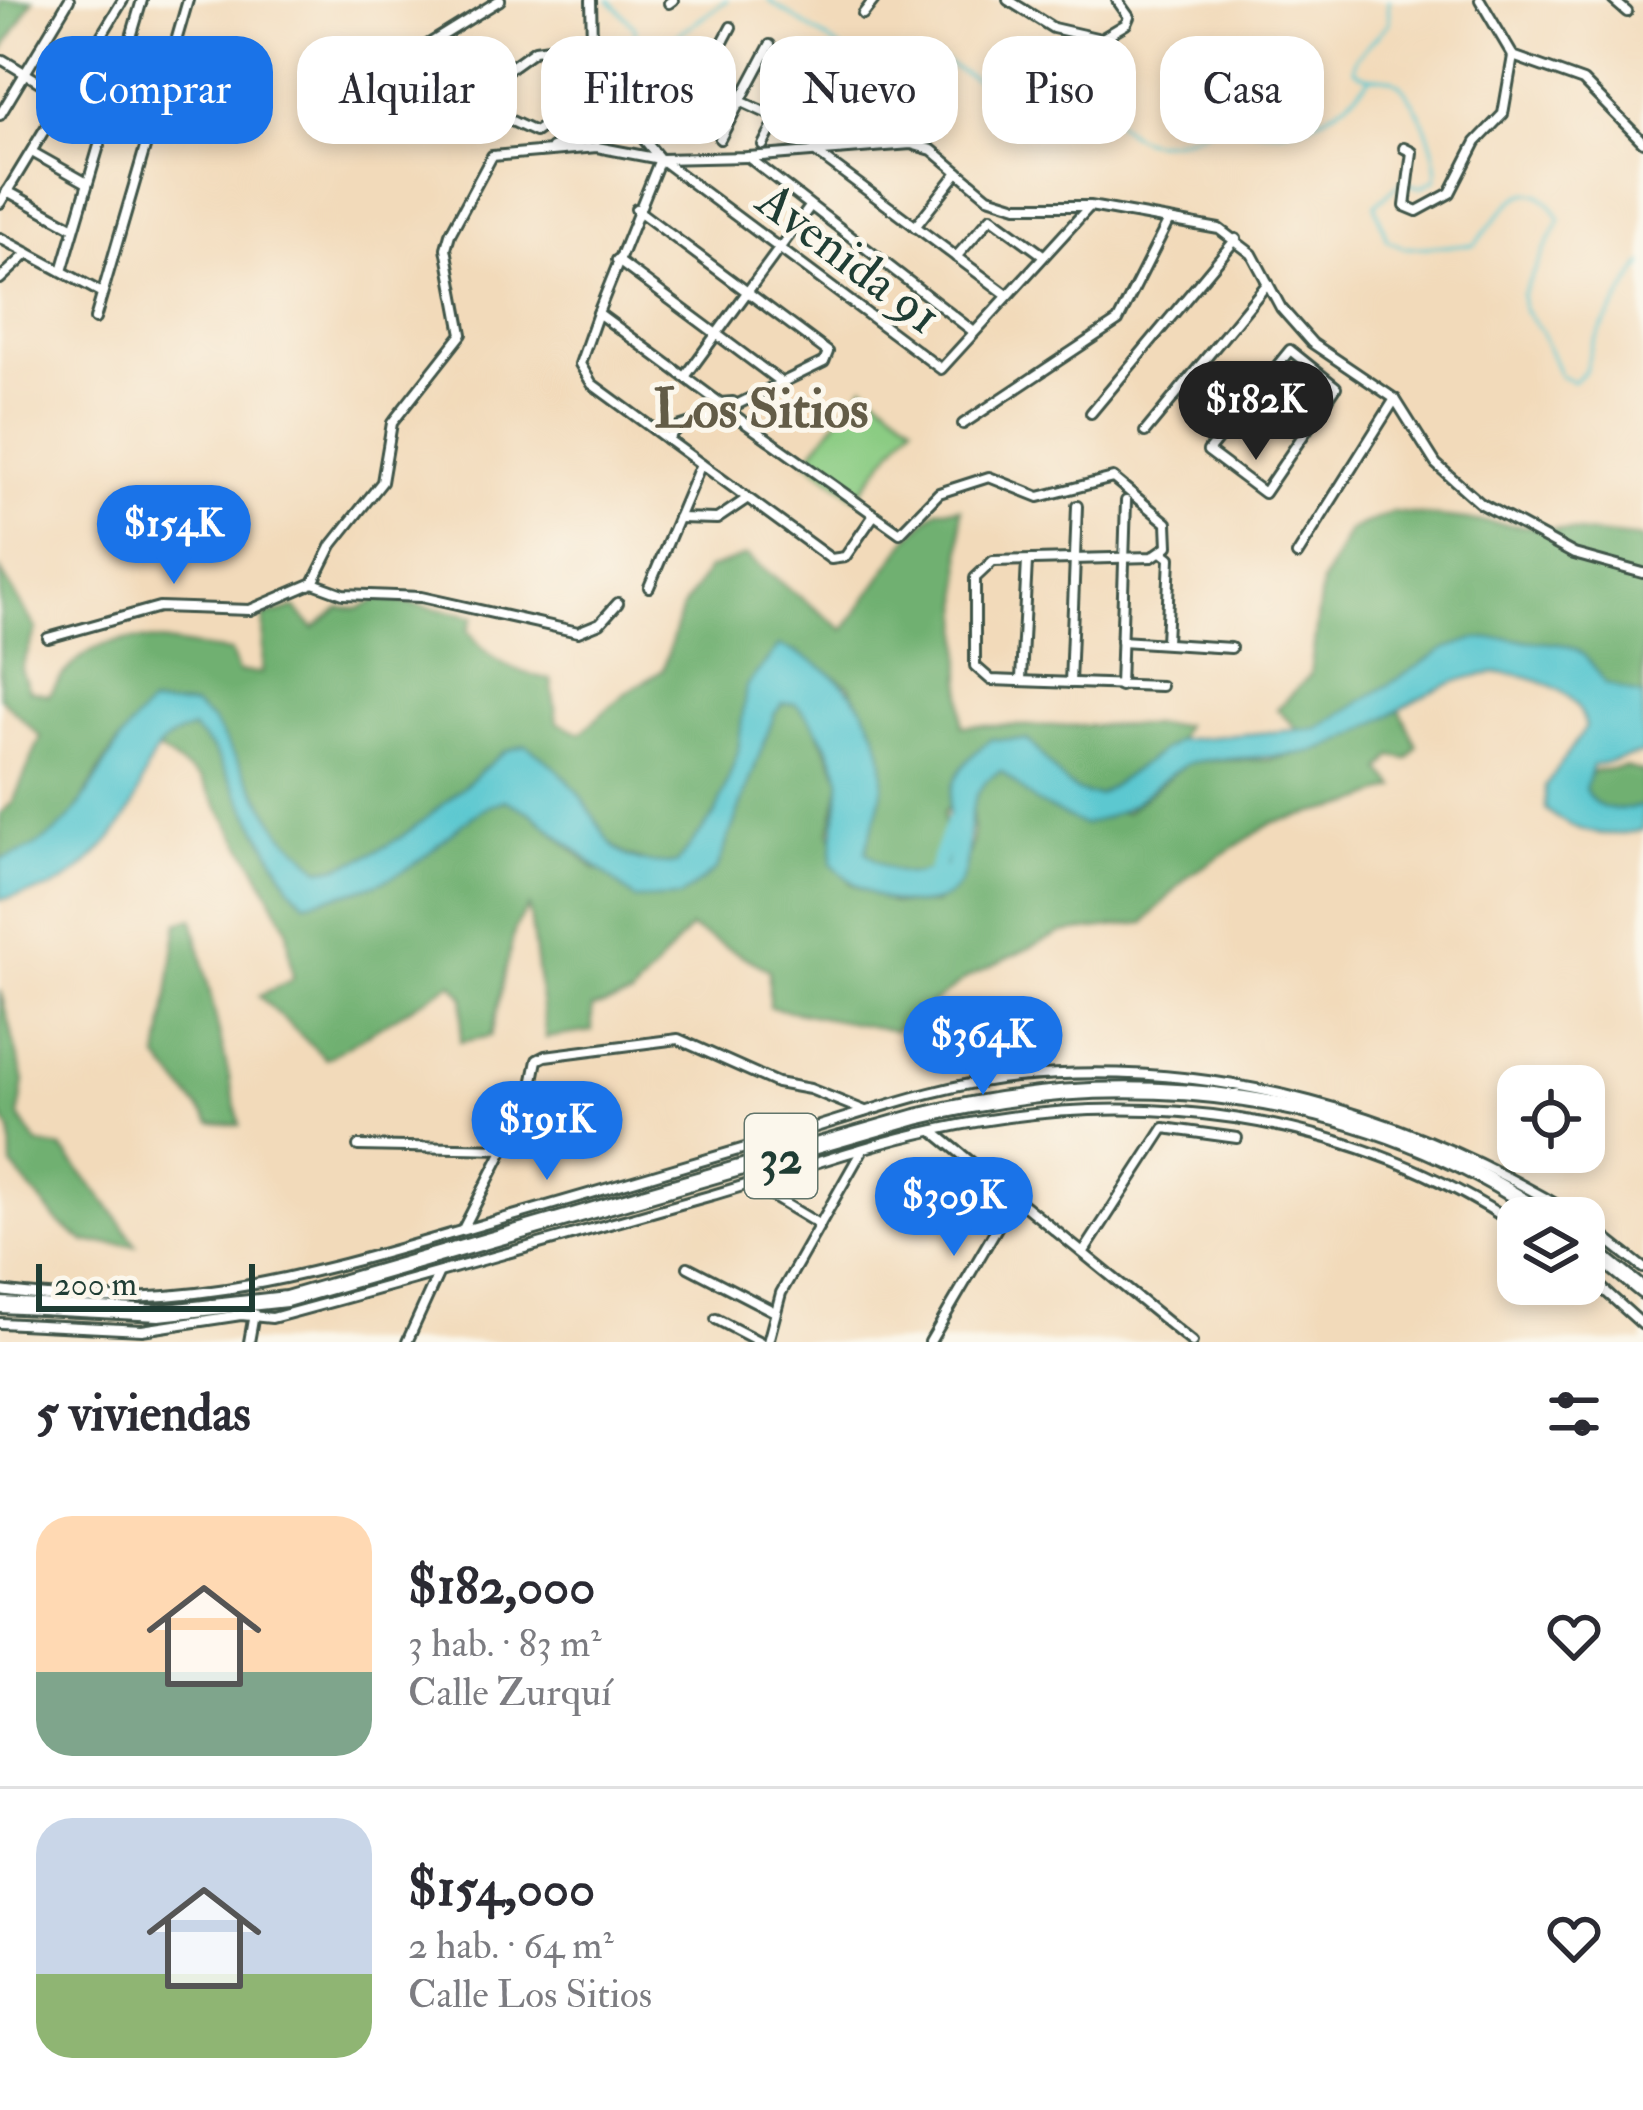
<!DOCTYPE html>
<html lang="es">
<meta charset="utf-8">
<style>
body{margin:0;font-family:"IM FELL Double Pica",serif;background:#f2f2f3;color:#2b2b33;height:100vh;display:flex;flex-direction:column;font-size:45px;white-space:nowrap}
*{box-sizing:border-box;margin:0}
p{font-size:39px;color:#7c7c81}
.icon{flex:none;width:66px;height:66px;fill:none;stroke:currentColor;stroke-width:2;stroke-linecap:round;stroke-linejoin:round}
.map{position:relative;height:1342px;overflow:hidden}
.drawer{display:flex;flex-direction:column;background:#fff;flex:1}
.drawer>*{flex:none}
.hud{position:absolute;left:36px;top:36px;width:1572px;height:108px;display:flex;gap:24px}
.fabs{position:absolute;left:1497px;top:1065px;display:grid;gap:24px}
.fabs a{display:grid;place-items:center;width:108px;height:108px;border-radius:24px;background:#fff;box-shadow:0 6px 18px #0003;font-size:60px}
.scale{position:absolute;left:36px;bottom:30px;width:219px;box-sizing:border-box;padding-left:12px;border:6px solid #1f3d34;border-top:0;font-size:33px;line-height:42px;white-space:nowrap;color:#1f3d34;-webkit-text-stroke:9px #fbf7ec;paint-order:stroke}
.price{position:absolute;translate:-50% -102px;padding:0 27px;border-radius:42px;background:#1a73e8;color:#fff;font-size:39px;line-height:78px;filter:drop-shadow(0 3px 6px #0008)}
.price::after{content:'';position:absolute;left:50%;top:72px;width:36px;height:27px;margin-left:-18px;background:inherit;clip-path:polygon(0 0,100% 0,50% 100%)}
.price.on{background:#222;color:#fff}
ul{padding:0;list-style:none}
li{display:flex;align-items:center;gap:36px;height:300px;padding:0 36px}
li+li{border-top:3px solid #e1e1e2}
li span{display:grid;place-items:center;flex:none;width:336px;height:240px;border-radius:36px;color:#555}
li>.icon{margin-inline-start:auto}
span .icon{width:144px;height:144px;fill:#fffc;stroke-width:1}
li b{font-size:51px}
h2{display:flex;justify-content:space-between;align-items:center;height:144px;padding:0 36px;font-size:51px}
.pill{padding:0 42px;border-radius:36px;background:#fff;box-shadow:0 6px 18px #0003;font-size:42px;line-height:108px}
.pill.on{background:#1a73e8;color:#fff}
.map>svg:first-child{display:block}
</style>
<div class="map">
<svg width="1643" height="1342" viewBox="0 0 1643 1342">
<rect width="100%" height="100%" fill="#fbf7ec"/>
<filter id="ink" filterUnits="userSpaceOnUse"><feTurbulence type="fractalNoise" baseFrequency=".00833" numOctaves="2"/><feDisplacementMap in="SourceGraphic" scale="24" xChannelSelector="R" yChannelSelector="G"/><feConvolveMatrix kernelMatrix="1 2 1 2 8 2 1 2 1" color-interpolation-filters="sRGB"/></filter>
<filter id="wash" filterUnits="userSpaceOnUse"><feTurbulence type="fractalNoise" baseFrequency=".004" numOctaves="4" result="noise"/><feDisplacementMap in="SourceGraphic" scale="48" xChannelSelector="R" yChannelSelector="G"/><feGaussianBlur stdDeviation="2.7" result="paint"/><feColorMatrix in="noise" values="0 0 0 0 0 0 0 0 0 0 0 0 0 0 0 0 0 1.4 0 .05"/><feComposite in="paint" operator="in"/></filter>
<g filter="url(#wash)">
<rect width="100%" height="100%" fill="#f2daba"/>
<!-- green -->
<path fill="#8bcc83" stroke="#55845c" stroke-width="3" d="M864,385L913,423L856,498L806,460Z"/>
<!-- forest -->
<g fill="#70b071" stroke="#487652" stroke-width="3">
<path d="M0,0H33L0,55Z"/>
<path d="M961,508L962,726L1184,725L1177,740L1099,795C1062,796 1051,760 1027,740L944,811L945,866C913,880 891,875 865,853L882,794L873,727L849,685L797,652L738,752L716,813L676,864H653L624,854L599,834L578,792L505,751C453,793 391,862 321,869L281,832L213,721L194,706L150,705C136,723 119,739 107,758C72,811 74,842 0,859V814L13,802L41,737L0,697V570L36,629L21,670L29,690L49,695C99,614 155,643 231,652L238,672L262,673L264,616L295,608L314,629L339,608L358,609L381,598L474,616L468,630C491,663 513,671 551,680L557,722L581,733L624,694L663,670L681,611L708,569L746,556L844,630L909,537L938,509Z"/>
<path d="M1393,512L1643,539V717L1496,659L1307,739L1277,709L1310,675L1322,583L1349,531Z"/>
<path d="M795,703L814,722L841,780L830,832L850,883L893,904H935C945,888 962,872 969,854C983,822 953,793 1002,771L1036,802L1125,813L1189,761L1270,760L1323,748L1399,708L1417,746L1408,759L1392,756L1381,770L1396,787L1355,804L1274,822L1187,877L1144,923L1061,933L967,978L894,1031L769,1007V970L690,928L631,997L592,1008V1031L546,1038L529,907L515,928L491,1036L460,1042L464,997L452,983L326,1059L259,996L293,979L287,928L254,864L201,779L157,749L167,736L192,729L213,749L291,888L306,902L407,869L480,808L505,800L533,814L596,870L717,869L775,713L783,704Z"/>
<path d="M1625,767L1643,772V820L1596,815L1577,783L1595,771Z"/>
<path d="M193,918L240,1125L211,1123L159,1059L178,923Z"/>
<path d="M0,990L24,1081L19,1116L37,1144L62,1148C88,1183 114,1209 136,1245L85,1242L59,1223L12,1166L11,1131L0,1115Z"/>
</g>
<!-- water -->
<path fill="#5bc8d0" stroke="#3d8282" stroke-width="3" d="M1508,638C1562,648 1574,632 1605,683L1643,696V753L1592,766L1585,789C1598,815 1618,810 1643,806V830C1605,839 1576,834 1545,809V787L1586,727C1580,707 1571,696 1552,686C1466,642 1398,723 1322,749C1289,760 1199,756 1185,765C1140,792 1141,809 1083,825L1036,802L1001,771C938,800 1005,903 915,904C882,904 855,888 832,864C830,838 842,793 840,778C834,751 814,721 795,703L783,704L775,713L717,869L680,897L635,899L533,814L505,800C463,813 441,849 405,870C374,888 340,896 305,902L291,888L213,749L192,729C145,743 151,767 133,805C120,833 83,873 55,886C39,893 17,895 0,900V859C89,838 92,761 150,705L194,706L213,721L281,832L321,869C390,863 453,793 505,751L526,745C544,757 563,773 576,790C611,834 602,865 676,864L716,813L738,752L746,686L779,646C842,667 895,725 881,797C878,816 869,834 866,852C891,875 913,880 945,866C954,807 934,783 991,739L1027,740C1051,760 1062,796 1099,795L1177,740L1318,728L1447,648L1475,639Z"/>
<g fill="none" stroke-linecap="round" stroke-linejoin="round">
<!-- stream -->
<g stroke="#5bc8d0" stroke-width="3">
<path d="M609,0L635,27L636,42L654,52L727,0"/>
<path d="M768,0L852,56L872,62L936,57L999,93L1016,118L1032,130L1044,132L1083,102C1105,104 1107,113 1122,127C1154,158 1198,134 1230,118C1277,148 1340,117 1370,78"/>
<path d="M1388,0L1389,23L1355,59L1354,70C1368,80 1376,75 1390,79C1414,87 1441,156 1436,179L1422,187L1409,184"/>
<path d="M1403,180L1375,205L1387,240L1404,248L1474,245C1499,220 1528,157 1560,220L1522,295L1524,310L1541,331L1560,376L1573,382L1585,371L1592,344L1643,263"/>
</g>
<!-- river -->
<path stroke="#5bc8d0" stroke-width="14" d="M924,879H932L952,823"/>
</g>
</g>
<g filter="url(#ink)">
<g fill="none" stroke-linecap="round" stroke-linejoin="round">
<defs>
<g id="street">
<path d="M591,0L592,42L607,94L660,159L941,369L1089,207"/>
<path d="M1008,0L1053,28L1101,39L1126,24L1129,17L1117,0"/>
<path d="M1480,0L1513,56L1583,81L1643,142"/>
<path d="M1613,0L1627,12"/>
<path d="M669,3L673,0"/>
<path d="M863,14L874,0"/>
<path d="M3,60L64,97"/>
<path d="M382,73L500,0"/>
<path d="M439,87L535,132L588,94"/>
<path d="M465,100L535,50L592,42"/>
<path d="M0,115L69,0"/>
<path d="M625,118L647,111L690,78L775,117"/>
<path d="M106,121L150,133"/>
<path d="M677,129L731,27"/>
<path d="M720,139L770,45"/>
<path d="M763,145L806,63"/>
<path d="M552,148L590,134L617,110"/>
<path d="M1404,148L1412,152L1405,206L1417,211L1450,193L1476,142L1503,114L1513,56"/>
<path d="M32,152L87,183"/>
<path d="M539,152L597,147L660,159L748,157L911,144L932,150L988,197L1017,206H1090L1219,229L1252,254L1281,308L1312,343L1395,399L1436,464L1480,503L1574,554L1643,573"/>
<path d="M817,153L1006,294"/>
<path d="M748,157L974,332"/>
<path d="M660,159L598,313L720,403L733,402L734,415L722,416L720,403"/>
<path d="M7,191L74,228"/>
<path d="M0,203L123,0"/>
<path d="M636,209L828,352L824,362L736,405"/>
<path d="M915,227L958,172"/>
<path d="M0,238L102,293"/>
<path d="M956,257L991,217L1043,255"/>
<path d="M617,260L782,383"/>
<path d="M62,271L142,0"/>
<path d="M0,279L28,253"/>
<path d="M598,313L580,364L592,384L831,559L845,557L872,518"/>
<path d="M95,319L188,0"/>
<path d="M1290,350L1336,387L1264,493L1208,451Z"/>
<path d="M685,377L809,208"/>
<path d="M1091,413L1236,239"/>
<path d="M734,415L900,533L939,493L989,477L1039,497L1113,478L1167,523L1168,546L1152,557L993,561L975,578V666L991,680L1161,686"/>
<path d="M963,424L1118,321L1169,220"/>
<path d="M1145,432L1268,283"/>
<path d="M667,439L678,427L720,414"/>
<path d="M678,518L717,519L748,498"/>
<path d="M1162,552L1170,558L1166,642"/>
<path d="M1297,555L1395,399"/>
<path d="M313,583L343,594L421,597L578,632L600,623L618,603"/>
<path d="M649,587L701,464"/>
<path d="M48,638L159,607L250,610L313,583L332,545L382,482L392,423L462,334L446,248L450,234L492,156L538,152"/>
<path d="M1121,641L1231,648"/>
<path d="M1021,679L1027,561"/>
<path d="M1070,683L1077,506"/>
<path d="M1120,686L1126,501"/>
<path d="M933,1131L1192,1342"/>
<path d="M358,1146L506,1149"/>
<path d="M765,1192L820,1225"/>
<path d="M1584,1221L1643,1268"/>
<path d="M463,1229L529,1100L537,1060L545,1056L678,1039L777,1083L810,1089L865,1111"/>
<path d="M1083,1253L1164,1128L1237,1138"/>
<path d="M688,1267L775,1312"/>
<path d="M1584,1272L1643,1325"/>
<path d="M0,1291C165,1314 290,1281 447,1235C563,1202 680,1167 796,1133C867,1112 942,1084 1016,1077C1217,1058 1409,1113 1579,1218"/>
<path d="M716,1319L760,1342"/>
<path d="M0,1323L142,1330L241,1315L272,1318C418,1279 563,1237 709,1196C783,1175 859,1146 935,1130C1136,1086 1344,1111 1518,1226"/>
<path d="M249,1342L254,1314"/>
<path d="M407,1342L438,1274"/>
<path d="M768,1342L781,1293L861,1152"/>
<path d="M930,1342L1015,1197"/>
</g>
<g id="highway">
<path d="M1584,1243L1643,1291"/>
<path d="M0,1305L159,1313L286,1299L916,1117C1131,1063 1364,1089 1549,1218"/>
</g>
</defs>
<!-- street casing -->
<use href="#street" stroke="#3f5548" stroke-width="14"/>
<!-- highway casing -->
<use href="#highway" stroke="#3f5548" stroke-width="20"/>
<!-- street -->
<use href="#street" stroke="#fff" stroke-width="8"/>
<!-- highway -->
<use href="#highway" stroke="#fff" stroke-width="14"/>
</g>
</g>
<g text-anchor="middle" stroke-width="10" stroke-linejoin="round" paint-order="stroke">
<!-- shield labels -->
<rect fill="#fbf7ec" stroke="#61756b" stroke-width="3" x="745" y="1114" width="72" height="84" rx="9"/>
<g font-size="48" font-weight="bold" fill="#1f3d34">
<text x="781" y="1173">32</text>
</g>
<!-- street labels -->
<g font-size="51" fill="#1f3d34" stroke="#fbf7ec">
<text transform="translate(850 257) rotate(37)" y="18">Avenida 91</text>
</g>
<!-- neighbourhood labels -->
<g font-size="54" font-weight="bold" fill="#635c47" stroke="#fbf7ec">
<text x="761" y="427">Los Sitios</text>
</g>
</g>
</svg>
<div class="fabs">
<a><svg class="icon" aria-label="locate" viewBox="0 0 24 24"><circle cx="12" cy="12" r="6"/><path d="M12 2v4M12 18v4M2 12h4M18 12h4"/></svg></a>
<a><svg class="icon" aria-label="layers" viewBox="0 0 24 24"><path d="M12 4l9 5-9 5-9-5zM3 14l9 5 9-5"/></svg></a>
</div>
<div class="scale">200 m</div>
<b class="price on" style="left:1256px;top:463px">$182K</b>
<b class="price" style="left:174px;top:587px">$154K</b>
<b class="price" style="left:983px;top:1098px">$364K</b>
<b class="price" style="left:547px;top:1183px">$191K</b>
<b class="price" style="left:954px;top:1259px">$309K</b>
<div class="hud">
<a class="pill on">Comprar</a>
<a class="pill">Alquilar</a>
<a class="pill">Filtros</a>
<a class="pill">Nuevo</a>
<a class="pill">Piso</a>
<a class="pill">Casa</a>
</div>
</div>
<section class="drawer">
<h2>5 viviendas<svg class="icon" aria-label="filters" viewBox="0 0 24 24"><path d="M4 7h16M4 17h16"/><circle cx="9" cy="7" r="2"/><circle cx="15" cy="17" r="2"/></svg></h2>
<ul>
<li><span style="background:linear-gradient(#ffd9b3 65%,#7fa58c 0)"><svg class="icon" aria-label="home" viewBox="0 0 24 24"><path d="M3 11l9-7 9 7M6 9v11h12V9"/></svg></span><div><b>$182,000</b><p>3 hab. · 83 m²</p><p>Calle Zurquí</p></div><svg class="icon" aria-label="heart" viewBox="0 0 24 24"><path d="M12 20l-8-8c-3-5 5-10 8-4 3-6 11-1 8 4z"/></svg></li>
<li><span style="background:linear-gradient(#c9d6e8 65%,#8fb573 0)"><svg class="icon" aria-label="home" viewBox="0 0 24 24"><path d="M3 11l9-7 9 7M6 9v11h12V9"/></svg></span><div><b>$154,000</b><p>2 hab. · 64 m²</p><p>Calle Los Sitios</p></div><svg class="icon" aria-label="heart" viewBox="0 0 24 24"><path d="M12 20l-8-8c-3-5 5-10 8-4 3-6 11-1 8 4z"/></svg></li>
</ul>
</section>
